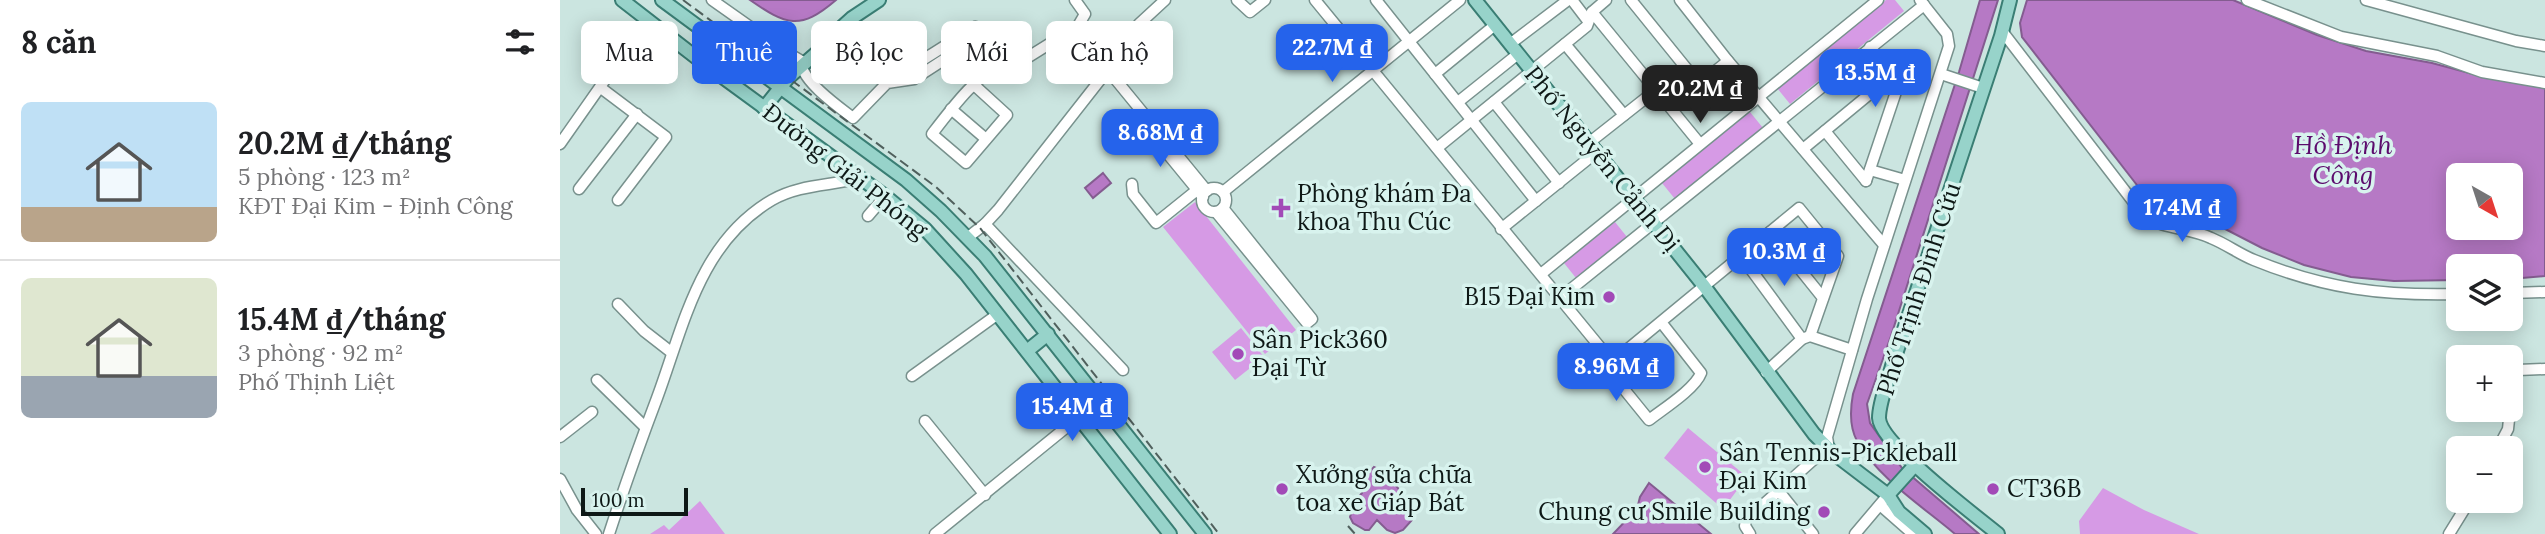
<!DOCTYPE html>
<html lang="vi">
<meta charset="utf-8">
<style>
body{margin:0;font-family:Lora,serif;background:#f6f6f6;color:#202124;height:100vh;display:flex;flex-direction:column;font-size:26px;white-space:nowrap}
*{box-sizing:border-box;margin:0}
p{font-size:23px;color:#757577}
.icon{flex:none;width:38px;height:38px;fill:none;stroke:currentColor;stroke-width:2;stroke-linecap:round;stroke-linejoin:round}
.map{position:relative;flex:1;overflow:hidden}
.panel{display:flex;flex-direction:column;background:#fff;width:560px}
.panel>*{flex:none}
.top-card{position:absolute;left:21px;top:21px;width:665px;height:63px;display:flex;gap:14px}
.needle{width:46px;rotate:141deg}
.tools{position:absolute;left:1886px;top:163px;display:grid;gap:14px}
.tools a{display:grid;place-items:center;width:77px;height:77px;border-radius:10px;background:#fff;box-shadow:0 4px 18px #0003;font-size:35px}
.scale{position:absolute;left:21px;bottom:18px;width:107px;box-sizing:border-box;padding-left:7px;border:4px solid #0e1816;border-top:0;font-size:19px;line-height:24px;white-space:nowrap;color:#0e1816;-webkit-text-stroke:5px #d8f3ee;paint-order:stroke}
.price{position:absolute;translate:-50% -60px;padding:0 16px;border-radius:14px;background:#2563eb;color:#fff;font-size:23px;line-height:46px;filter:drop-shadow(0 2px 4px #0008)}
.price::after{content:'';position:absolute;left:50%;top:42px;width:21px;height:16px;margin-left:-10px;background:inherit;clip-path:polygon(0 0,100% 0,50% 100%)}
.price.on{background:#222;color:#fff}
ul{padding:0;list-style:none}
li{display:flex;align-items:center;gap:21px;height:175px;padding:0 21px}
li+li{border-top:2px solid #e0e0e0}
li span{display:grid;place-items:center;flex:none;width:196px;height:140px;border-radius:10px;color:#555}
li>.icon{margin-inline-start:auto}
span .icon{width:84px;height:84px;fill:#fffc;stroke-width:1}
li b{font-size:30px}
h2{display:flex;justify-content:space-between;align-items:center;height:84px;padding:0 21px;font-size:30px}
.pill{padding:0 24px;border-radius:10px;background:#fff;box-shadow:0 4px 18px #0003;font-size:24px;line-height:63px}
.pill.on{background:#2563eb;color:#fff}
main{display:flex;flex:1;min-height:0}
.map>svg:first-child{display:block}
</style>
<main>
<section class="panel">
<h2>8 căn<svg class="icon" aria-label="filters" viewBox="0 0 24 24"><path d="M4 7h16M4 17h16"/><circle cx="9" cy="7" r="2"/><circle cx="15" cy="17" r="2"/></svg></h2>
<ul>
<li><span style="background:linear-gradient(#bfe0f5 75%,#b9a48a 0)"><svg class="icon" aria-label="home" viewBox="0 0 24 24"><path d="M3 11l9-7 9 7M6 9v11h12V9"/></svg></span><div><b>20.2M ₫/tháng</b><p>5 phòng · 123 m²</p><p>KĐT Đại Kim - Định Công</p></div></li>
<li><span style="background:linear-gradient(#dfe7d0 70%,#9aa5b1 0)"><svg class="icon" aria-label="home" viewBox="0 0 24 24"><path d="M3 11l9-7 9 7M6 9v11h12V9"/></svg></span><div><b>15.4M ₫/tháng</b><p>3 phòng · 92 m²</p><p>Phố Thịnh Liệt</p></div></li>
</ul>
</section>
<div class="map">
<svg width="1985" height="534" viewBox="0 0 1985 534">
<rect width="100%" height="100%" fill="#cbe5e0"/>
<!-- green -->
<g fill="#d69ae5">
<path d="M1326,0H1335L1344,11L1230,104L1217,88Z"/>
<path d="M1190,112L1203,128L1115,199L1102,183Z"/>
<path d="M635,202L736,330L705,354L603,227Z"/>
<path d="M1055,222L1067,237L1016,278L1004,263Z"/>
<path d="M681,328L704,357L675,380L652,352Z"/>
<path d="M1128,428L1187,477L1163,509L1104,458Z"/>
<path d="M1543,488L1584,510L1639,534H1520L1519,521Z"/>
<path d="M140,501L165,534H90L104,525L109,530Z"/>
</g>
<!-- water -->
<g fill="#b679c5" stroke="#845c90" stroke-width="2" fill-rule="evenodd">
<path d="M190,0H276C240,31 226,25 190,0Z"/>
<path d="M1420,0H1438L1331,336L1307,404L1310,423L1342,468L1419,534H1395C1362,506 1319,479 1297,441C1289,426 1290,410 1293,394L1399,72Z"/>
<path d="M1467,0H1673L1757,35L1806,51L1872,63L1924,77L1985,88V276L1951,279V266H1899V280L1834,281L1791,277L1744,265L1702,248L1640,216L1605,211L1594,207L1462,37L1460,23ZM1899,175H1951V228H1899Z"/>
<path d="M543,173L551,183L533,198L525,188Z"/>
<path d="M814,467C833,475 848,500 852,520L843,530L835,533L827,530L817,520L809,530H805L793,523L790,517L796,500L802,493L803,479Z"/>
<path d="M1089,483L1151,534H1053L1077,509L1080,497Z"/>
</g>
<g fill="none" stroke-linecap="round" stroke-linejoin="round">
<defs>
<g id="minor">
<path d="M152,0L223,50L245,63"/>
<path d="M677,0L690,12L705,0"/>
<path d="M755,0L1044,352"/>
<path d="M816,0L976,201"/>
<path d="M1012,0L1028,21"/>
<path d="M1071,0L1139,84"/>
<path d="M1120,0L1168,61L1324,245"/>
<path d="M1687,0L1781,37L1877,56L1922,72L1985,83"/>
<path d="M1806,0L1956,41L1985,46"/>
<path d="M1032,12L1140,144"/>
<path d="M1442,31L1585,217C1605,229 1629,228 1651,238C1666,244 1679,254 1694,260C1765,289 1823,296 1899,294"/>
<path d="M950,44L1008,0"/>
<path d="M1005,44L1064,115"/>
<path d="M1310,47L1332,75"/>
<path d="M242,66C245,83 279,107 293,118L327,83L354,79L422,35L432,36L462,75"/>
<path d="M353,66L415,27L422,35"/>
<path d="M454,66L518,26L525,14L515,0"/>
<path d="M547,69L647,191"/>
<path d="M875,74L935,25"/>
<path d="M1381,74L1423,88"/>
<path d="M413,84L447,115L406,163L372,134C395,104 416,76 449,58"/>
<path d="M41,88L106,137L58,200"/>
<path d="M898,102L958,54"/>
<path d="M934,102L999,183"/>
<path d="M1110,107L1168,61"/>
<path d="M391,109L426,139"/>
<path d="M591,124L593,136L643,197"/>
<path d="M1265,131L1306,181"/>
<path d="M1030,142L1096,90"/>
<path d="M0,144L87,20"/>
<path d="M877,148L1027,26L1032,12L1046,0"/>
<path d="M1243,149L1346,64"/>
<path d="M1310,170L1345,180"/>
<path d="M1306,181L1345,65"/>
<path d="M572,184L573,194L596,223L637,190"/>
<circle cx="654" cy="200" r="12"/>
<path d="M19,189L77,114"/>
<path d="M663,192L900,0"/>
<path d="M656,212L747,323L752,319L663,208"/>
<path d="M308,216L325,196"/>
<path d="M425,224L563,370"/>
<path d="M941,229L1038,151"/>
<path d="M1210,232L1263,298"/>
<path d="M407,238L425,224L438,210L540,80L579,24L605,0"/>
<path d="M1181,256L1242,339"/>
<path d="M981,274L1318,0"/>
<path d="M1951,293L1985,292"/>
<path d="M1000,298L1364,5"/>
<path d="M58,304L84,331L111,352"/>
<path d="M1101,322L1141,373C1135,389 1103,409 1089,420L1046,367L1239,208L1278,256L1250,336"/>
<path d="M1206,372L1242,339L1250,336L1292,350"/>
<path d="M352,376L438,314"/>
<path d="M37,380L85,427"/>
<path d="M1951,399L1955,373L1958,370L1985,369"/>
<path d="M365,421L425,495"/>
<path d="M0,437L32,412"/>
<path d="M1938,448L1948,429L1950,410"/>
<path d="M0,479L17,510L36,534"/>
<path d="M1218,490L1253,534"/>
<path d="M1320,505L1353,534"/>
<path d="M49,534C64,488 80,443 97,398C124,325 139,243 212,200C240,184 271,186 300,178"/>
<path d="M375,534L519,417"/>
<path d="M1190,534L1185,526L1186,520L1252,461L1269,449L1267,437L1307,299L1389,46L1387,34L1360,0"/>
<path d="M1295,534L1328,495"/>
<path d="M1889,534L1910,500"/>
</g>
<g id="major">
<path d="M62,0L142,62L325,196L365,229L406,274L610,534"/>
<path d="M102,0L346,180L381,211L425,256L645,534"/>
<path d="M915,0L1144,286L1254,434L1273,453L1328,495L1339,512L1365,534"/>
<path d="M204,108L228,78L260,50L271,37L292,18L319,0"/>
<path d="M467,351L488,334"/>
<path d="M1328,495L1355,465"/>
<path d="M1438,534C1415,515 1320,444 1319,418C1319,402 1328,381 1332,366L1441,36L1450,0"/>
</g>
</defs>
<!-- minor casing -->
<use href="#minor" stroke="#78918d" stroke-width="13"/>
<!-- major casing -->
<use href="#major" stroke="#3a7e74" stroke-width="16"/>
<!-- minor -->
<use href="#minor" stroke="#fff" stroke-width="10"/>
<!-- major -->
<use href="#major" stroke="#97d3ca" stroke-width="12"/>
<!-- rail -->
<g stroke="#50605d" stroke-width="2" stroke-dasharray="10 5" stroke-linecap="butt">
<path d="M123,0L376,187L420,228L659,534"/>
<path d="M788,526L795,534"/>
</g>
</g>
<!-- markers -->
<g fill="#a24ab7" stroke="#d8f3ee" stroke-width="2.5">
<path d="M717.5 197.5h7v7h7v7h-7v7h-7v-7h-7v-7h7z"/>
<circle cx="1049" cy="297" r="7"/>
<circle cx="678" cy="354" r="7"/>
<circle cx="1145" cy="467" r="7"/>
<circle cx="722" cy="489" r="7"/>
<circle cx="1433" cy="489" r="7"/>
<circle cx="1264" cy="512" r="7"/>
</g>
<g text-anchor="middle" stroke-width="7" stroke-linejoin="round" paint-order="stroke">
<!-- street labels -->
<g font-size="24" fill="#0e1816" stroke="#d8f3ee">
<text transform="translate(1042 159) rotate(51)" y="8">Phố Nguyễn Cảnh Dị</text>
<text transform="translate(285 171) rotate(38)" y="8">Đường Giải Phóng</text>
<text transform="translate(1359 289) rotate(-72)" y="8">Phố Trịnh Đình Cửu</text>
</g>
<!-- poi labels -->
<g font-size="24" fill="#0e1816" stroke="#d8f3ee" text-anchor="start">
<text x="737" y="202">Phòng khám Đa<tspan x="737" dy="28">khoa Thu Cúc</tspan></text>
<text x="1035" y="305" text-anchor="end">B15 Đại Kim</text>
<text x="692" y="348">Sân Pick360<tspan x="692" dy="28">Đại Từ</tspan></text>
<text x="1159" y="461">Sân Tennis-Pickleball<tspan x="1159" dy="28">Đại Kim</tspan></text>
<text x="736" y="483">Xưởng sửa chữa<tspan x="736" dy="28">toa xe Giáp Bát</tspan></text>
<text x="1447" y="497">CT36B</text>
<text x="1250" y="520" text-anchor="end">Chung cư Smile Building</text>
</g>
<!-- water labels -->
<g font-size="26" font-style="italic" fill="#5c0c6d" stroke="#d8f3ee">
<text x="1783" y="154">Hồ Định<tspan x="1783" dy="30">Công</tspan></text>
</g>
</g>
</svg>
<div class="tools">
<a><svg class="needle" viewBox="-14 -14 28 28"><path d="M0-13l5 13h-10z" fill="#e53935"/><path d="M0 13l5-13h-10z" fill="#757577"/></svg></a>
<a><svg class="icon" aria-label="layers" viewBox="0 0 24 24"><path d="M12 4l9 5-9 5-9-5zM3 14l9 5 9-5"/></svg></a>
<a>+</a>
<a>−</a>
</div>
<div class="scale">100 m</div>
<b class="price" style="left:772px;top:84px">22.7M ₫</b>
<b class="price" style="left:1315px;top:109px">13.5M ₫</b>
<b class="price on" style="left:1140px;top:125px">20.2M ₫</b>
<b class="price" style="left:600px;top:169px">8.68M ₫</b>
<b class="price" style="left:1622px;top:244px">17.4M ₫</b>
<b class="price" style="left:1224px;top:288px">10.3M ₫</b>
<b class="price" style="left:1056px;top:403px">8.96M ₫</b>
<b class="price" style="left:512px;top:443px">15.4M ₫</b>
<div class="top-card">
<a class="pill">Mua</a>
<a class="pill on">Thuê</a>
<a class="pill">Bộ lọc</a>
<a class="pill">Mới</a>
<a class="pill">Căn hộ</a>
</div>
</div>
</main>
